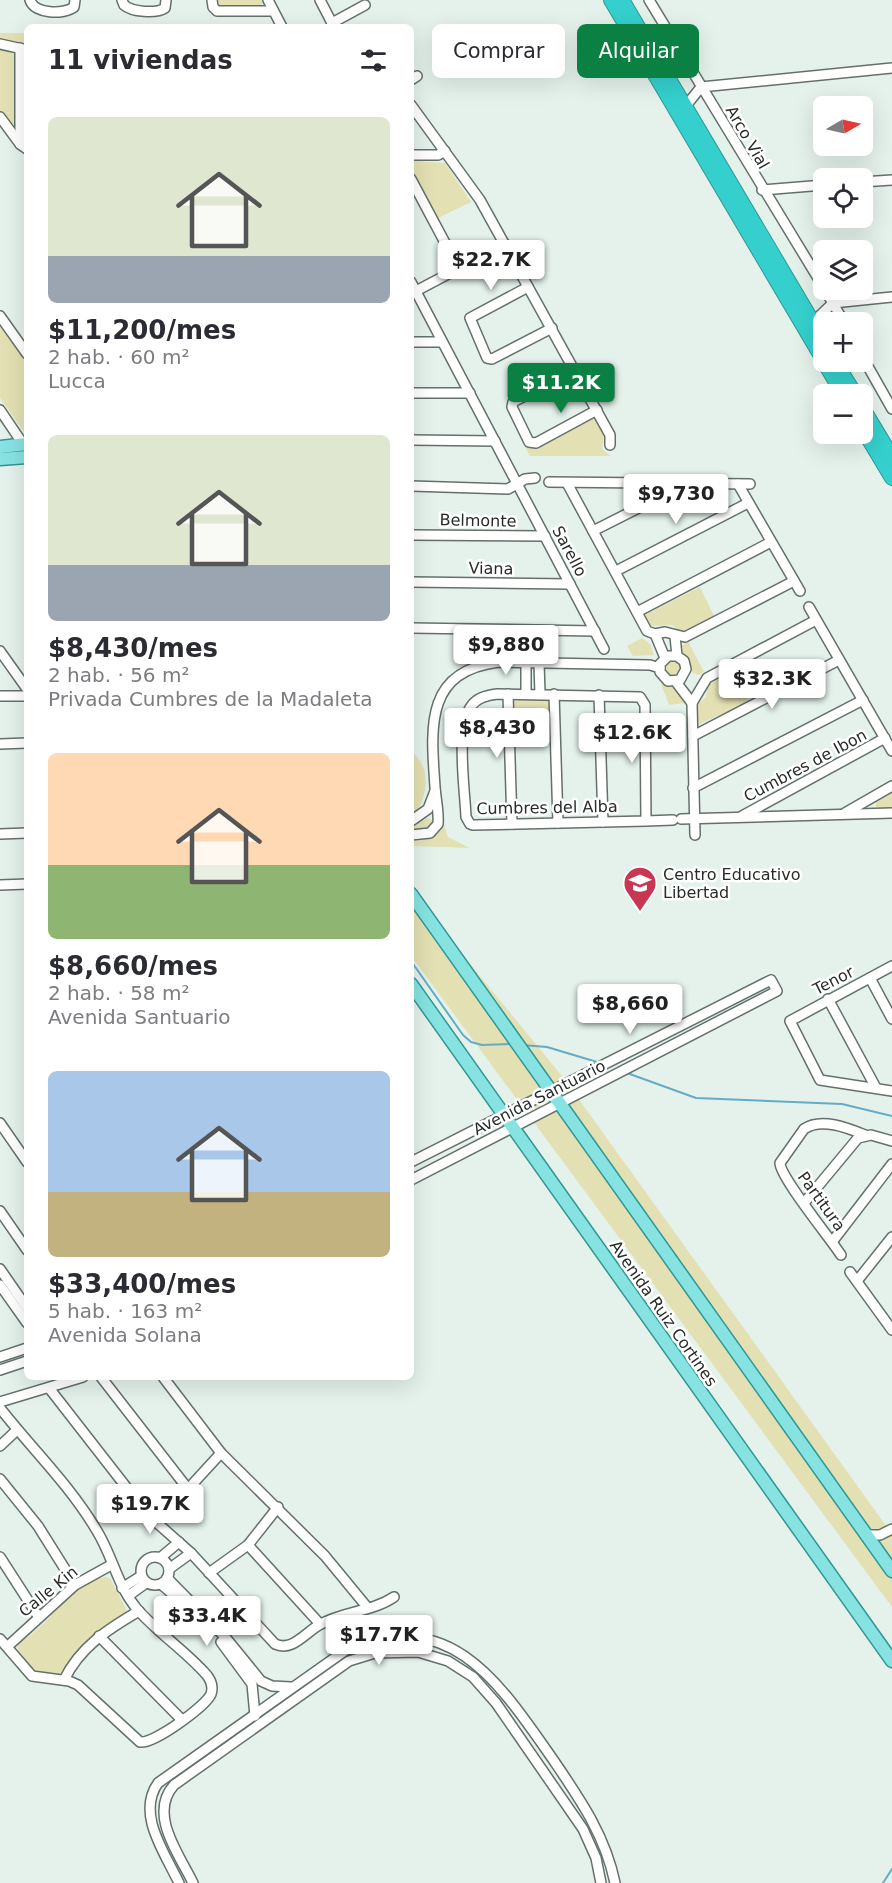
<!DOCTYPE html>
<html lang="es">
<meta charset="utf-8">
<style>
body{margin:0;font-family:"DejaVu Sans",sans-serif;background:#f2f2f3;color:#2b2b33;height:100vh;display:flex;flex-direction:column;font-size:22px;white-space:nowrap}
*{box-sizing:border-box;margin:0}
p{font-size:20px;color:#7c7c81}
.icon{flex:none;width:33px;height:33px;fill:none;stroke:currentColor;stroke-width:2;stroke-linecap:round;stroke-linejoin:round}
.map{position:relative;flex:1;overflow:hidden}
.side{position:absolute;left:24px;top:24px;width:390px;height:1356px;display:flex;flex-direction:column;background:#fff;border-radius:9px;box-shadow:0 6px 24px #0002}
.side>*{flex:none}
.top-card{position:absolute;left:432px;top:24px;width:369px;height:54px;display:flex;gap:12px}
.needle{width:39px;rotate:81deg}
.buttons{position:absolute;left:813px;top:96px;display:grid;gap:12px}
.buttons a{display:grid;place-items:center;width:60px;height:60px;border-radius:9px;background:#fff;box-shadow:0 6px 24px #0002;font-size:30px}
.price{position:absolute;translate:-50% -51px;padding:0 14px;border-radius:6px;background:#fff;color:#222;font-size:20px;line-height:39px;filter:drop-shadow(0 2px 3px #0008)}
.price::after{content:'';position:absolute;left:50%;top:36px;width:18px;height:14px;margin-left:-9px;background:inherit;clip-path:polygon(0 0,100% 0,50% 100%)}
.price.active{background:#0b8043;color:#fff}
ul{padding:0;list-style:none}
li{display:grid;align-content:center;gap:12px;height:318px;padding:0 24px}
li span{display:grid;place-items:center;height:186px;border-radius:9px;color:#555}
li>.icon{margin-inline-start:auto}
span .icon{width:108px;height:108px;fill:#fffc;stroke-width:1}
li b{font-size:26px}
h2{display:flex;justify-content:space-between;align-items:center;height:72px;padding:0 24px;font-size:26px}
.chip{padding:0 21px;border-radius:9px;background:#fff;box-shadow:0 6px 24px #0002;font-size:21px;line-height:54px}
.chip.active{background:#0b8043;color:#fff}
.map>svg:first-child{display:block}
</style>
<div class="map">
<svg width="892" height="1883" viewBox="0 0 892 1883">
<rect width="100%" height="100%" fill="#e4f2eb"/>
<!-- green -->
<g fill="#e3e0b3">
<path d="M215,0H263L261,7H217Z"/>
<path d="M0,33H27V47L0,40Z"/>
<path d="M0,49H7L16,57V122L12,128L0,116Z"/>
<path d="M411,161L445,163L471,202L434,220L411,177Z"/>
<path d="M0,324L27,362V436L0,398Z"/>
<path d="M594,418L604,433L602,449L611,456H530L524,445L534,448Z"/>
<path d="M700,587L714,616L681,632L672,625L649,626L645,615Z"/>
<path d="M642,638L650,644L654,655L633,656L627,646Z"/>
<path d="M688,641L704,672L698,675L692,672C692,660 682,657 680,647Z"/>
<circle cx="673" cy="668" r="8"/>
<path d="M732,671L749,702L697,725L695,706L706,697L708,682Z"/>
<path d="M661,684L672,686L685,703L669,705Z"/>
<path d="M516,699H549V736L515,737L513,703Z"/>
<path d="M411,750C415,755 420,760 423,766C429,780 425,807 411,815Z"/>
<path d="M892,793V809L876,807V801Z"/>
<path d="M428,818L433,821L431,829L411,831V825Z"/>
<path d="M442,820L448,837L470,848L411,846V842L433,838Z"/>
<path d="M411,892L562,1076L892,1534V1607L411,956Z"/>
<path d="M105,1577L110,1578L127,1611L82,1645L59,1676H38L18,1652V1643C51,1626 67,1586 105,1577Z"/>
</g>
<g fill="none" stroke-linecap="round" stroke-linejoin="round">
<!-- stream -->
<g stroke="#64acc6" stroke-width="2">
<path d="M411,961L463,1035L471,1042L482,1045L511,1044"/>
<path d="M522,1045L547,1047L597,1062"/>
<path d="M627,1073L696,1098L842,1104L892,1116"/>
<path d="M883,1883L892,1869"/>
</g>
<defs>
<g id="minor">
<path d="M30,0C34,14 64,15 74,7L75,0"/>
<path d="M122,0L124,5C132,12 156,14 165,8L166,0"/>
<path d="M212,0L213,7L217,11H273"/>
<path d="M268,0L282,27"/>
<path d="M320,0L334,27"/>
<path d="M649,0L824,288"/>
<path d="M332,23L365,5"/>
<path d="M0,44L27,50"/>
<path d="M411,80L417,76"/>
<path d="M411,105L480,200L610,435V445"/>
<path d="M685,107L701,87L892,68"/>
<path d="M0,117L20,144L27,149"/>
<path d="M20,144V48"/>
<path d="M411,155H438L445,151"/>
<path d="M411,179L459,269"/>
<path d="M862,182L892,180"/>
<path d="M762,190L824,185"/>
<path d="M411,282L604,649"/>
<path d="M528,287L470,318L487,358L492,359L552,328"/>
<path d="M825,290L844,322"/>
<path d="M416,291L505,244"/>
<path d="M0,316L27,354"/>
<path d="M812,323L833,303L892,297"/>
<path d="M411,342H442"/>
<path d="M862,356L892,409"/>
<path d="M575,371L513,402L512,407L529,442L536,443L597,410"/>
<path d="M411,393H470"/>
<path d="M0,410L23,444"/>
<path d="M411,440L495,441"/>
<path d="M549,482L750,484"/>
<path d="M567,483L647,631L655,634"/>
<path d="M738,484L800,591"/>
<path d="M411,486L508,489L525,479L535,478"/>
<path d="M593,531L684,485"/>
<path d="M411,535L545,536"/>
<path d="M616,571L748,503"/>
<path d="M411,582L570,584"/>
<path d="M809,607L892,751"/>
<path d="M637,612L771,542"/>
<path d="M411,628L595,631"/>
<path d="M655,634L665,632L685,637L794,581"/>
<path d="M655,634L665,658"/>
<path d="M675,636L677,656L684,661L686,669L680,680L668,681L660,672V664L668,656H677"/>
<path d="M0,651L27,689"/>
<path d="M526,663V694"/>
<path d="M539,663L540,694"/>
<path d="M676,682L692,703"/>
<path d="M508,694L512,824"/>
<path d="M554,694L558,823"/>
<path d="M599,695L603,822"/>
<path d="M0,696H27"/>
<path d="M692,703L707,678L816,620"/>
<path d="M692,703L695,835"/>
<path d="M693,736L839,660"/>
<path d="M0,744L27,743"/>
<path d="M693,788L863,700"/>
<path d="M845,813L892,786"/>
<path d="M742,816L885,738"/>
<path d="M681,819L892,813"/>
<path d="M411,821L428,809L435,791"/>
<path d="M646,821L645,705L640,697L497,694C488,695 478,697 472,705C455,726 465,790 466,817L470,824L473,825L646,821L673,820"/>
<path d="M0,834L27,833"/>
<path d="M411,835L430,833L438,824C439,812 436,800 435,787C431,728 424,671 499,662L650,665L660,668"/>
<path d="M0,885L27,884"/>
<path d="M892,966L790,1021L820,1080L892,1091"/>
<path d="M870,978L892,1019"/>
<path d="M828,999L875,1086"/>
<path d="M0,1123L27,1162"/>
<path d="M411,1162L771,980L777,991L411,1180"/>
<path d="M804,1203L858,1138L871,1135L892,1141"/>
<path d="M0,1211L27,1250"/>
<path d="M832,1242L892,1164"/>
<path d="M841,1255C830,1238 780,1177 780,1163L804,1129C821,1117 848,1128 865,1135"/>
<path d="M0,1269L27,1308"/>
<path d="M850,1272L892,1330"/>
<path d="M857,1281L892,1237"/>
<path d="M0,1285L27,1323"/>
<path d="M0,1357L27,1348"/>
<path d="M0,1370L27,1361"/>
<path d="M101,1377L188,1489"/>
<path d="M163,1377L221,1453L325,1556L367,1607"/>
<path d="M49,1388L148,1515L191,1553L275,1644C292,1652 305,1633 319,1625C343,1611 372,1612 394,1597"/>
<path d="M0,1402L83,1377"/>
<path d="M0,1408C32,1449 70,1485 97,1531C113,1557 117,1585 137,1609C156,1631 184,1650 204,1672C210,1678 214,1685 211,1694C206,1706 154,1744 140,1742L78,1685L69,1681L32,1676L0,1639"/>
<path d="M0,1446L17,1430"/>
<path d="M0,1479L38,1526L75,1585"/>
<path d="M148,1515L188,1489L221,1453"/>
<path d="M865,1535H880L892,1529"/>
<path d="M248,1545L320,1624"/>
<circle cx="155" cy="1571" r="14"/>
<path d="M0,1557L38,1616"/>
<path d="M160,1558L179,1542"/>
<path d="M169,1569L191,1553"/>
<path d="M209,1573L248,1545L278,1507"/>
<path d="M167,1578L226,1638L261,1681L272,1686L291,1687"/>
<path d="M161,1584L184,1604"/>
<path d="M122,1588L141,1576"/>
<path d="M128,1596L146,1583"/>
<path d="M99,1636L182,1720"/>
<path d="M221,1642L252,1684L255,1716"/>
<path d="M8,1646L75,1585L111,1565"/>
<path d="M64,1680C80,1647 108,1629 139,1611"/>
<path d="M179,1883C165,1853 136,1814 158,1783L346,1650C450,1604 500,1684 552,1758C579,1798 605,1834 615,1883"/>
<path d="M193,1883C179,1854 148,1814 174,1785L349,1661L375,1653L418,1652L448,1661L473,1677L496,1703L583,1829L596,1858L601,1883"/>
</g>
<g id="major">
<path d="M0,447L27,444"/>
<path d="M0,459L27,457"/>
<path d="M411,894L892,1571"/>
<path d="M411,984L892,1661"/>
</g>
<g id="highway">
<path d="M611,0L824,361"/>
<path d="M622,0L824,341"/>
<path d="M824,362L843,394"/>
<path d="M835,362L855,394"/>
<path d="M862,407L892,457"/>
<path d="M862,428L892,478"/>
</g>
</defs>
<!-- minor casing -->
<use href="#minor" stroke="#64716a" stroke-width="12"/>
<!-- major casing -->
<use href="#major" stroke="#309794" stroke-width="15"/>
<!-- highway casing -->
<use href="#highway" stroke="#309794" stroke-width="16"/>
<!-- minor -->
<use href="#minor" stroke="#fff" stroke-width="9"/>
<!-- major -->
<use href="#major" stroke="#86e3e1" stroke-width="12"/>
<!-- highway -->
<use href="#highway" stroke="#35d0cd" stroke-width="14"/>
</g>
<!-- icons -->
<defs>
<symbol id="school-pin" viewBox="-11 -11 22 30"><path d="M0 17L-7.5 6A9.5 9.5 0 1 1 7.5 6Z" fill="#c73753" stroke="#fff"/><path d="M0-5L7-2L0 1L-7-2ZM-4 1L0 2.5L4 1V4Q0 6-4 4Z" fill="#fff"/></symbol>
</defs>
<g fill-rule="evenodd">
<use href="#school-pin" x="621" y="864" width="38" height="52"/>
</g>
<g text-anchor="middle" stroke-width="5" stroke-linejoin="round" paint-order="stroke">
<!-- street labels -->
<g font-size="16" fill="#272c29" stroke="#fff">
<text transform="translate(748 137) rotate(60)" y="6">Arco Vial</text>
<text transform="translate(478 520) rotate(1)" y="6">Belmonte</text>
<text transform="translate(570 551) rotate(62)" y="6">Sarello</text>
<text transform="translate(491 568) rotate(1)" y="6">Viana</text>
<text transform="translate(805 765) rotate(-28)" y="6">Cumbres de Ibon</text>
<text transform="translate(547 807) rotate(-1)" y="6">Cumbres del Alba</text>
<text transform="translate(833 980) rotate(-27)" y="6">Tenor</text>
<text transform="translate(539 1097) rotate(-27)" y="6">Avenida Santuario</text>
<text transform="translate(822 1201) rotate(54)" y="6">Partitura</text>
<text transform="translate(664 1313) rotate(55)" y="6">Avenida Ruiz Cortines</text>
<text transform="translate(48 1591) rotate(-39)" y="6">Calle Kin</text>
</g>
<!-- poi labels -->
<g font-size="16" fill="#272c29" stroke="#fff" text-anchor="start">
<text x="663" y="880">Centro Educativo<tspan x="663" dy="18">Libertad</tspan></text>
</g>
</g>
</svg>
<div class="buttons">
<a><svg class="needle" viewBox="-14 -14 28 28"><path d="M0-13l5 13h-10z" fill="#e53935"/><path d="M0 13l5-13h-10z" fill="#7c7c81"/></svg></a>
<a><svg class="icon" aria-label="locate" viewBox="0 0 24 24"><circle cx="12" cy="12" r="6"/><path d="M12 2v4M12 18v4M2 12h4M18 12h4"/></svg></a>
<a><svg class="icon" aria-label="layers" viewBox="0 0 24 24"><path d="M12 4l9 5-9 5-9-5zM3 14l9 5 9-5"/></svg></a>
<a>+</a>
<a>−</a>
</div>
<b class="price" style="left:491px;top:291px">$22.7K</b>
<b class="price active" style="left:561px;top:414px">$11.2K</b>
<b class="price" style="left:676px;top:525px">$9,730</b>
<b class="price" style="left:506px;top:676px">$9,880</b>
<b class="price" style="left:772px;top:710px">$32.3K</b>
<b class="price" style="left:497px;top:759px">$8,430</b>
<b class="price" style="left:632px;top:764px">$12.6K</b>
<b class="price" style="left:630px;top:1035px">$8,660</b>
<b class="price" style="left:150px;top:1535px">$19.7K</b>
<b class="price" style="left:207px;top:1647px">$33.4K</b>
<b class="price" style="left:379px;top:1666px">$17.7K</b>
<div class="top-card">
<a class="chip">Comprar</a>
<a class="chip active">Alquilar</a>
</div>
<section class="side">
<h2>11 viviendas<svg class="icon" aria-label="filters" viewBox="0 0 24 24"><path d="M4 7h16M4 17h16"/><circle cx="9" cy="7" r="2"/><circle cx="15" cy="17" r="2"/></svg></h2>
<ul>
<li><span style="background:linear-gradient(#dfe7d0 75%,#9aa5b1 0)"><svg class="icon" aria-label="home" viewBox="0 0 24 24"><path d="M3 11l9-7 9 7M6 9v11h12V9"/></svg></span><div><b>$11,200/mes</b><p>2 hab. · 60 m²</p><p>Lucca</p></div></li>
<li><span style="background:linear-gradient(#dfe7d0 70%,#9aa5b1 0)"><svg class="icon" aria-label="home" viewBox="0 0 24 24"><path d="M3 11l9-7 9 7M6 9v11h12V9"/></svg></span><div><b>$8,430/mes</b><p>2 hab. · 56 m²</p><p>Privada Cumbres de la Madaleta</p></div></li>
<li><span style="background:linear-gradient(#ffd9b3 60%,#8fb573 0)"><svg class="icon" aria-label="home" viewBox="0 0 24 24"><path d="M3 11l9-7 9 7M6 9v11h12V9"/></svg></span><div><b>$8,660/mes</b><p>2 hab. · 58 m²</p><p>Avenida Santuario</p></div></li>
<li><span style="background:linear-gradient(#a9c7e8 65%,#c2b280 0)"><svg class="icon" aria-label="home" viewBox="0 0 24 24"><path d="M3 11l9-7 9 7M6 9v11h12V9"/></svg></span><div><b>$33,400/mes</b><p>5 hab. · 163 m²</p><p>Avenida Solana</p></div></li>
</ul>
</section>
</div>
